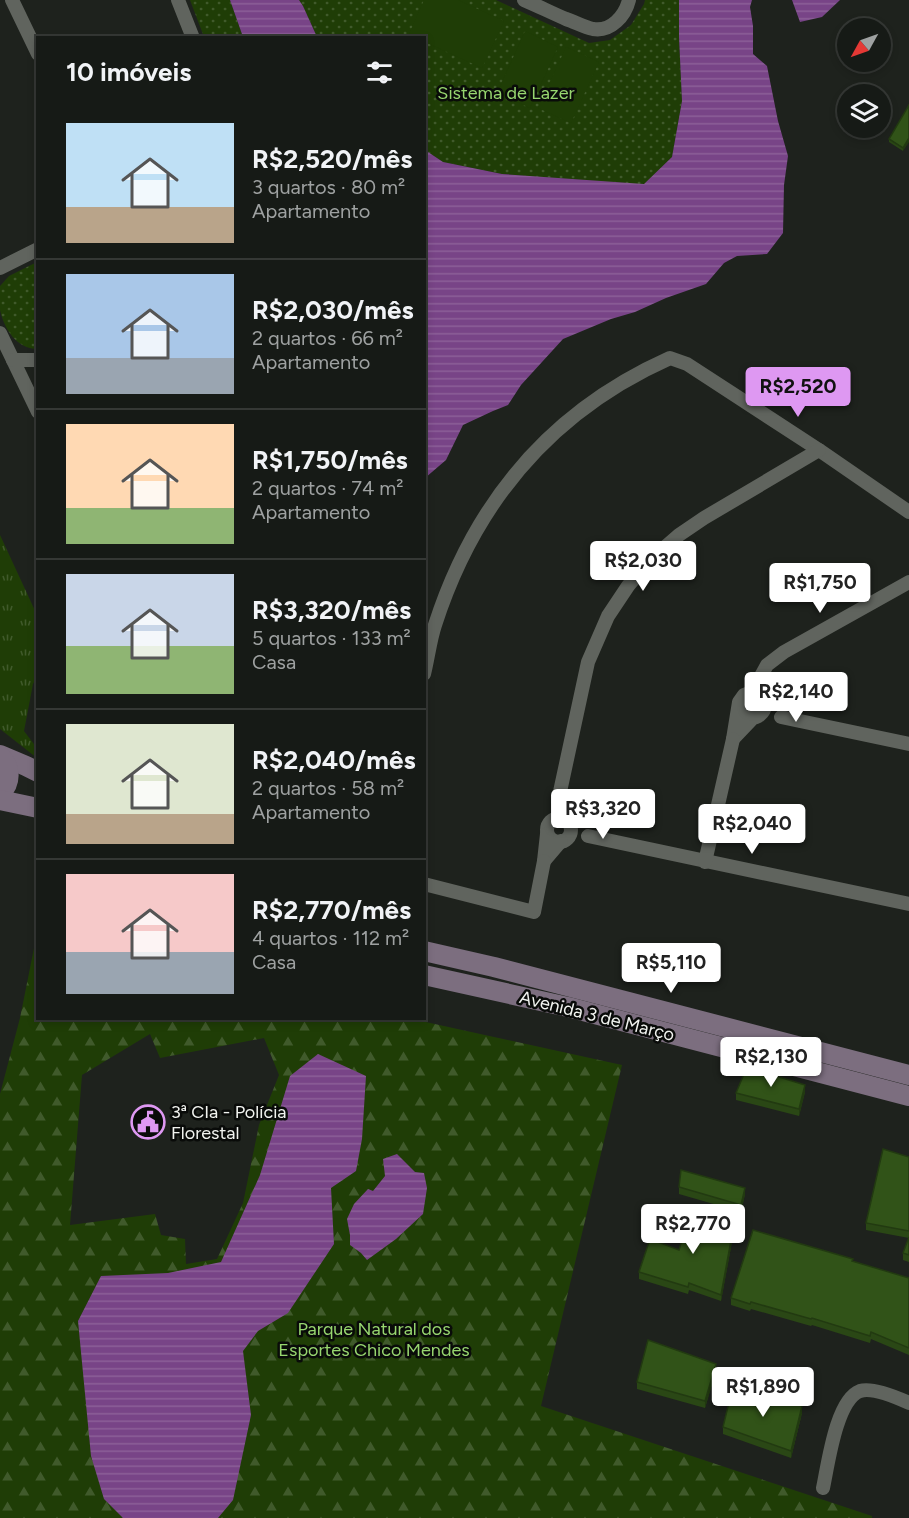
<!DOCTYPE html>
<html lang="pt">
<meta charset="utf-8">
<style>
body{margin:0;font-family:Figtree,sans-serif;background:#1f231f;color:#f1f3f6;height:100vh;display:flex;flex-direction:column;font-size:22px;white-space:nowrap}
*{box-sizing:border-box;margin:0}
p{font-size:20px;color:#9ea1a1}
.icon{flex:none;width:33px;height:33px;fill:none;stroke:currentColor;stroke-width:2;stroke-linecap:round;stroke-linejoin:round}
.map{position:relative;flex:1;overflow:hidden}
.side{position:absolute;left:36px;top:36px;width:390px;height:984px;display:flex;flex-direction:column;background:#161a16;border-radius:0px;box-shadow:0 3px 9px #0003,0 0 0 2px #353835}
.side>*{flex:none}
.needle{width:39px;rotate:230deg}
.buttons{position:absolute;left:837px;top:18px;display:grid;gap:12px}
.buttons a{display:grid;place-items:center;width:54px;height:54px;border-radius:50%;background:#161a16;box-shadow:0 3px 9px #0003,0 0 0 2px #353835;font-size:30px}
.price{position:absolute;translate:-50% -51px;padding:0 14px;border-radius:6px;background:#fff;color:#222;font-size:20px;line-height:39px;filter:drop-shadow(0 2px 3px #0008)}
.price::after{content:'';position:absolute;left:50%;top:36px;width:18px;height:14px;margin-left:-9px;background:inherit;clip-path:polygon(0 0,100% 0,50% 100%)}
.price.on{background:#de98f2;color:#111}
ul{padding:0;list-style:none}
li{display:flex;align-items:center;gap:18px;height:150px;padding:0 30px}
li+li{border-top:2px solid #353835}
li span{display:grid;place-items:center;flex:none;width:168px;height:120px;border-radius:0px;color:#555}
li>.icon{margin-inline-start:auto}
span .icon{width:72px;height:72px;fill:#fffc;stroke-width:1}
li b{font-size:26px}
h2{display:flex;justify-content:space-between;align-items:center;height:72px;padding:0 30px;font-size:26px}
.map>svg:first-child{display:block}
</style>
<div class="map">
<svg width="909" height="1518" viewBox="0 0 909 1518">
<defs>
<pattern id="grass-tufts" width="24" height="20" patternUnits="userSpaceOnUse" patternTransform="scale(1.5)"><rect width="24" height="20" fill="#1f3d06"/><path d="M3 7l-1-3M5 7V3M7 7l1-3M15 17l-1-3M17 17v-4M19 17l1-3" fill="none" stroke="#405a2b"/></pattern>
<pattern id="forest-firs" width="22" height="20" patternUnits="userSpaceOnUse" patternTransform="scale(1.5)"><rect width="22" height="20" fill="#1f3d06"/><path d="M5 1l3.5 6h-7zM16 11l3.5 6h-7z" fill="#405a2b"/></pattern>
<pattern id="park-dots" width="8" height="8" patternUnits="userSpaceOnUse" patternTransform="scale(1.5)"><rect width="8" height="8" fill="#1f3d06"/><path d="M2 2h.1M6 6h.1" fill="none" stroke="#405a2b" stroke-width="1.8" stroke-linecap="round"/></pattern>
<pattern id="water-rules" width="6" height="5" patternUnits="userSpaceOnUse" patternTransform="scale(1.5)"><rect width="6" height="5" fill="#784487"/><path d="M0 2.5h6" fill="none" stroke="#8c5f98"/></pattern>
</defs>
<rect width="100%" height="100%" fill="#1e221d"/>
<!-- grass -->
<path fill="url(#grass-tufts)" d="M0,535L37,615V677L33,684L24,731L37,748V758L0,729Z"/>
<!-- forest -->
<path fill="url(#forest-firs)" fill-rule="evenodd" d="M37,933L38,1018L412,1019L622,1065L541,1406L872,1516V1518H0V1094L20,1018ZM150,1034L160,1058L264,1038L279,1075L259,1125L243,1203L217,1259L186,1264L185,1239L161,1235L155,1214L70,1225L82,1075Z"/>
<!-- park -->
<g fill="url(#park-dots)">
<path d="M190,0H230L243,37H204Z"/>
<path d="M299,0H496L589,43L610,40L631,25L644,4L645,0H679V37L682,101L672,157L644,185L502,174L443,162L425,150L424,38L317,37L303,6Z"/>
<path d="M37,262V349C17,349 4,329 0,310C0,303 0,294 0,286L9,276Z"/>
</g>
<!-- pitch -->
<g fill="#1f3d06">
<path d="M424,0H458L504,21L482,68L425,42L424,38L416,37L409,34Z"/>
<path d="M525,31L558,47L530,108L497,93Z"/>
<path d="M566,47L599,62L571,123L538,108Z"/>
</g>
<!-- water -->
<g fill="url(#water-rules)">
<path d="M230,0H299L303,6L317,37H243Z"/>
<path d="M679,0H752L750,7L753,26V54L767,66L778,121L788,156L784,185L783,233L767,254L737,256L724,263L706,284L666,298L635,312L611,319L563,339L521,385L508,405L493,411L463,425L446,460L425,478V150L443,162L502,174L644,184L672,157L682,101L679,37Z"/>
<path d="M792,0H840L822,17L800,22Z"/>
<path d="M318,1054L366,1076L362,1139L356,1171L331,1188L334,1244L288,1313L258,1331L243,1351L251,1415L233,1500L218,1518H123L104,1499L91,1456L78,1321L101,1276L168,1273L221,1262L260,1175L290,1076Z"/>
<path d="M397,1154L415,1172L424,1173L427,1188L423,1214L396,1239L367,1260L361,1253L350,1245V1235L347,1219L354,1204L368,1189L373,1191L385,1176L383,1159Z"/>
</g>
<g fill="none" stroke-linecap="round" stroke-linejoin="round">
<!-- street -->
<g stroke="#60645e" stroke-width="14">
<path d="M12,0L38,54"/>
<path d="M178,0L193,38"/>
<path d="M524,0C538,6 552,13 566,19C575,22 584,27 593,29C611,32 625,16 629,0"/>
<path d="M0,268L38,249"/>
<path d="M0,333L38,412"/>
<path d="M13,360H38"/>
<path d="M424,674C428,658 430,640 435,625C475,501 551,411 670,358L687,364L819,450L909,512"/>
<path d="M761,676L767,665L784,652L909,582"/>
<path d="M739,707C750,733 777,706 759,695C754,691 749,693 744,695L739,702L733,739L753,718"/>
<path d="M781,717L909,744"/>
<path d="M558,801L588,662L608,616L628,586L649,561L679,535L704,518L819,450"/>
<circle cx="559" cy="830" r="12"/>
<path d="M547,834L544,861L561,841"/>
<path d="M588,836L909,904"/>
<path d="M705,862L733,739"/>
<path d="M424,884L534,912L544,861"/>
<path d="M823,1488C828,1465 836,1400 860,1391C873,1387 898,1398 909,1403"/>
</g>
<!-- secondary -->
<g stroke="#7c6e7f" stroke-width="20">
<path d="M0,755L26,766L38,772"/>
<path d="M0,756C11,768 12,782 0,794"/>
<path d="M0,800L38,808"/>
<path d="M424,951L494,967L909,1075"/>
<path d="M424,975L568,1007L909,1096"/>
</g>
</g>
<!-- wall -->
<g fill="#2a4715">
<path d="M909,105L903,151L889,142V139Z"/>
<path d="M805,1092L799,1116L736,1100V1093Z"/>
<path d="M909,1157V1262L903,1260V1253L909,1238L866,1230V1223Z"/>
<path d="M679,1187L745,1194L741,1212L679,1194Z"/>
<path d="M734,1231L721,1301L689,1290L688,1294L639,1279V1272L679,1250Z"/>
<path d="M853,1262L909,1278V1355L871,1339L870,1343L812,1325L811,1326L751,1309L750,1311L731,1305V1298Z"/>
<path d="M716,1371L705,1408L637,1389V1382Z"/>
<path d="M802,1413L791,1458L723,1434V1427Z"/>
</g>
<!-- shaded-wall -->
<g fill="#223a11">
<path d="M909,138V142L903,151V148Z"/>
<path d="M805,1085V1092L799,1116V1109Z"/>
<path d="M745,1188V1194L741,1212V1205Z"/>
<path d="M734,1224V1231L721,1301V1295Z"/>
<path d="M716,1364V1371L705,1408V1401Z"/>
<path d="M802,1406V1413L791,1458V1451Z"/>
</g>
<!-- building -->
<g fill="#315318" stroke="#223a11" stroke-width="1.5">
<path d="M909,105V138L903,148L889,139Z"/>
<path d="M747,1067L805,1085L799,1109L736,1093Z"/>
<path d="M883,1149L909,1157V1231L866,1223Z"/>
<path d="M681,1170L745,1188L741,1205L679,1187Z"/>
<path d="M690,1213L734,1224L721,1295L689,1283L688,1287L639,1272L650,1239L679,1250Z"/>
<path d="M753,1230L853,1259L852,1261L909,1278V1348L871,1332L870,1336L812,1318L811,1319L751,1302L750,1304L731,1298Z"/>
<path d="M909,1237V1255L903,1253Z"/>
<path d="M648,1340L716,1364L705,1401L637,1382Z"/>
<path d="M733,1386L802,1406L791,1451L723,1427Z"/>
</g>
<!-- icons -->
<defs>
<symbol id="civic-ring" viewBox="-11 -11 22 22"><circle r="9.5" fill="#090b09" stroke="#de98f2" stroke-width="1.5"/><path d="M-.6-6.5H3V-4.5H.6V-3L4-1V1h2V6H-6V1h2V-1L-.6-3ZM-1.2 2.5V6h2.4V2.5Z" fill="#de98f2"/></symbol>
</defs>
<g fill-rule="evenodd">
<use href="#civic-ring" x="129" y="1103" width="38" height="38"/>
</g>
<g text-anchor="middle" stroke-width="5" stroke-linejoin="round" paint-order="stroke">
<!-- park labels -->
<g font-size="18" fill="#97d66f" stroke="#090b09">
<text x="506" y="99">Sistema de Lazer</text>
<text x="374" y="1335">Parque Natural dos<tspan x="374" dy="21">Esportes Chico Mendes</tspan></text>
</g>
<!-- street labels -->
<g font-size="18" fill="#f1f3ef" stroke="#090b09">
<text transform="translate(597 1016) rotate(14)" y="6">Avenida 3 de Março</text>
</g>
<!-- poi labels -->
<g font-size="18" fill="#f1f3ef" stroke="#090b09" text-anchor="start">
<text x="171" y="1118">3ª CIa - Polícia<tspan x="171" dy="21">Florestal</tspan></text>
</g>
</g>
</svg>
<div class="buttons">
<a><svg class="needle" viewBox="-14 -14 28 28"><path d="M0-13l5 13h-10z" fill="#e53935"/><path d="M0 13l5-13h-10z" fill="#9ea1a1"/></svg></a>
<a><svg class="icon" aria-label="layers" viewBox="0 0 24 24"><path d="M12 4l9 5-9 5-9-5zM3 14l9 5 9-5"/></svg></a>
</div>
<b class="price on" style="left:798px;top:418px">R$2,520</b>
<b class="price" style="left:643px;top:592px">R$2,030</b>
<b class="price" style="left:820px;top:614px">R$1,750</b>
<b class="price" style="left:796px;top:723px">R$2,140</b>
<b class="price" style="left:603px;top:840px">R$3,320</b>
<b class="price" style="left:752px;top:855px">R$2,040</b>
<b class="price" style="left:671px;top:994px">R$5,110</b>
<b class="price" style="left:771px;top:1088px">R$2,130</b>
<b class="price" style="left:693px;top:1255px">R$2,770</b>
<b class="price" style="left:763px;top:1418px">R$1,890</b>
<section class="side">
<h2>10 imóveis<svg class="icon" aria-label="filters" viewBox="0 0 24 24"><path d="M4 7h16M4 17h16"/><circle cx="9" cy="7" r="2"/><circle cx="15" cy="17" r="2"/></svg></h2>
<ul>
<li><span style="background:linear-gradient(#bfe0f5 70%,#b9a48a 0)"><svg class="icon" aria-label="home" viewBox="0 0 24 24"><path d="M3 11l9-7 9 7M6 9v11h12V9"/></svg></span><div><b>R$2,520/mês</b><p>3 quartos · 80 m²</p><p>Apartamento</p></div></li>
<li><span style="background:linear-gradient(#a9c7e8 70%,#9aa5b1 0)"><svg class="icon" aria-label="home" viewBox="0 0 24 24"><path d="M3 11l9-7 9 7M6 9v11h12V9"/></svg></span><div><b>R$2,030/mês</b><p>2 quartos · 66 m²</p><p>Apartamento</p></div></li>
<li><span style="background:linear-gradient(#ffd9b3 70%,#8fb573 0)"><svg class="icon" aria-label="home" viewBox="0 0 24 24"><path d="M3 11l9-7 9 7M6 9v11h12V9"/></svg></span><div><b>R$1,750/mês</b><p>2 quartos · 74 m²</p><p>Apartamento</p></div></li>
<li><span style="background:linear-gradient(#c9d6e8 60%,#8fb573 0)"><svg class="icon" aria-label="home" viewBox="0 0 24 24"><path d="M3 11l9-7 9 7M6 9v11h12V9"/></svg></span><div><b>R$3,320/mês</b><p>5 quartos · 133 m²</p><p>Casa</p></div></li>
<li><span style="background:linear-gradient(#dfe7d0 75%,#b9a48a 0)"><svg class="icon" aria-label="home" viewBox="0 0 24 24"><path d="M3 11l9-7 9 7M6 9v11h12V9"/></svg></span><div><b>R$2,040/mês</b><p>2 quartos · 58 m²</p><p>Apartamento</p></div></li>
<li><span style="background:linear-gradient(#f6c9c9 65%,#9aa5b1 0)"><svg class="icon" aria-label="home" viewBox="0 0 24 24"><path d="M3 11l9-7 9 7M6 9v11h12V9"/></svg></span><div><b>R$2,770/mês</b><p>4 quartos · 112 m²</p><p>Casa</p></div></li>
</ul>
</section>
</div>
